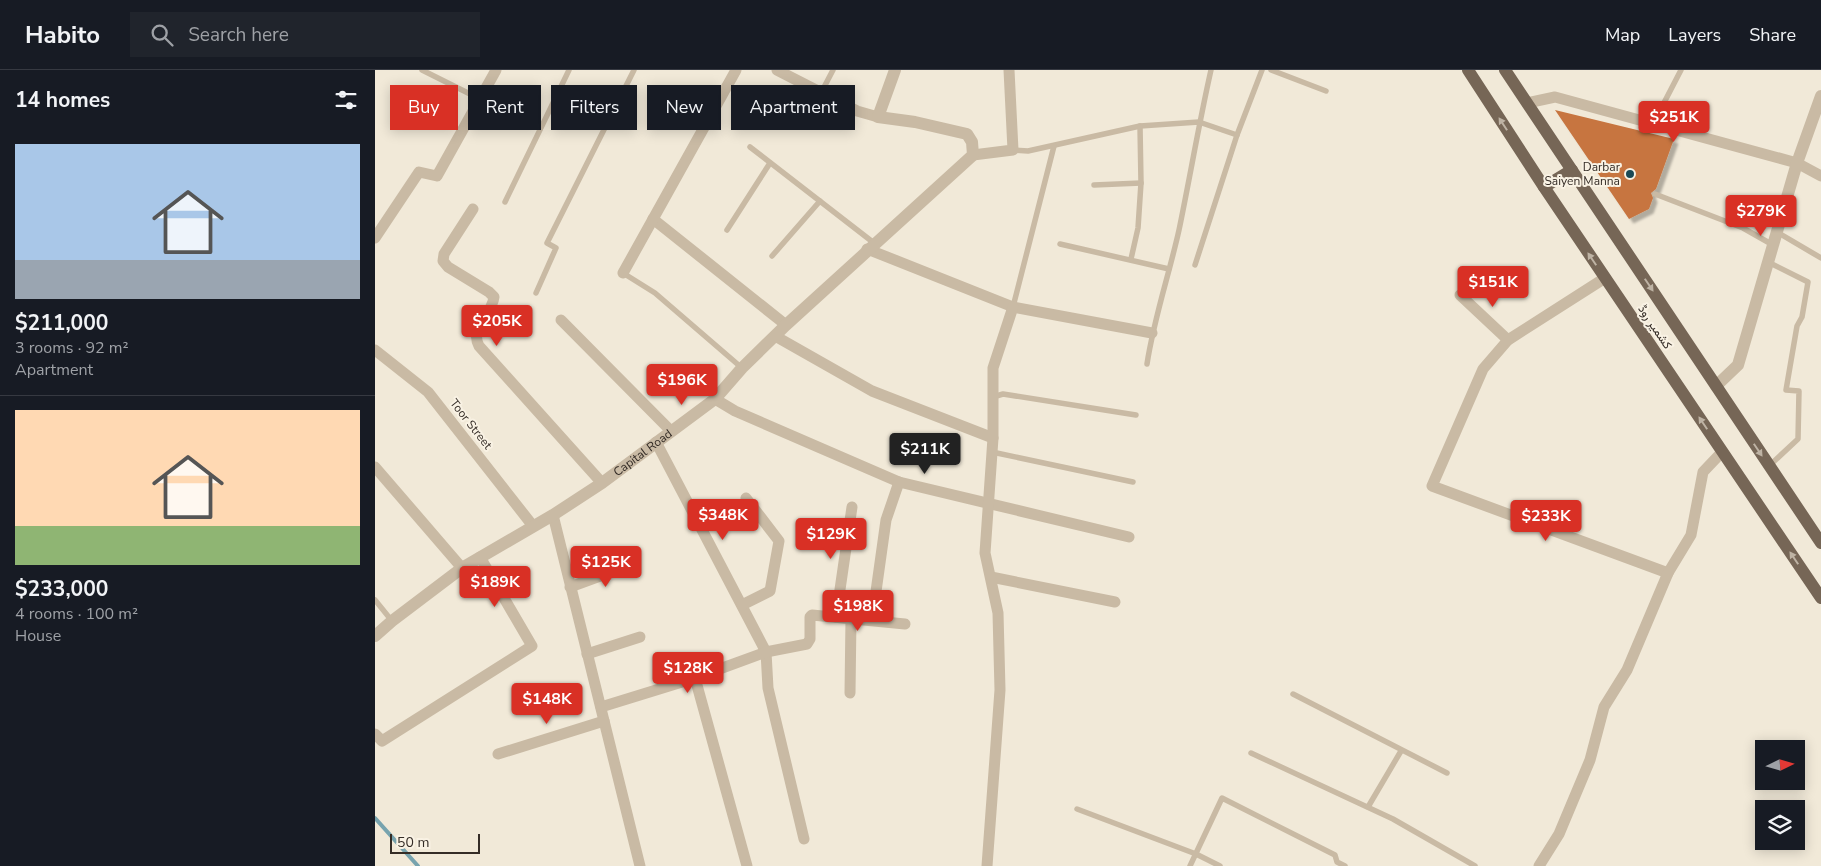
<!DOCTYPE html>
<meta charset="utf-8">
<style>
body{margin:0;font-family:"Nunito Sans",Vazirmatn,sans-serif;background:#20242c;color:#f1f3f6;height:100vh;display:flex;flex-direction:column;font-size:19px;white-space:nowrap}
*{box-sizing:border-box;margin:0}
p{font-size:16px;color:#9ea1a6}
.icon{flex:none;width:28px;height:28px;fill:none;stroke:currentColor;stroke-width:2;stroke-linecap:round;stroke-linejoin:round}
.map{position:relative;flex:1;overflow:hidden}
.details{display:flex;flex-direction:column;background:#171b24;width:375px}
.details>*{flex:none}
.guide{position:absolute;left:15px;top:15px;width:475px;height:45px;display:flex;gap:10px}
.needle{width:32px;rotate:85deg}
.fabs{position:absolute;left:1380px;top:670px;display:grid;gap:10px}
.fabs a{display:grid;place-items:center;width:50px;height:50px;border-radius:0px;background:#171b24;box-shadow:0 2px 12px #0003;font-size:25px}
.scale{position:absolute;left:15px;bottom:12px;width:90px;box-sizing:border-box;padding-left:5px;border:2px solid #342c26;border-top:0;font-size:14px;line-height:18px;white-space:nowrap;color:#342c26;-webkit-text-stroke:4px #f9f2e4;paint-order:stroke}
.price{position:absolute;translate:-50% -42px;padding:0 11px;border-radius:5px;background:#d93025;color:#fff;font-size:16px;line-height:32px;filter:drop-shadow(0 1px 2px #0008)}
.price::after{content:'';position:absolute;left:50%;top:30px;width:15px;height:11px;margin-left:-8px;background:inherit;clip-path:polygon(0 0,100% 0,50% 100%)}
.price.active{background:#222;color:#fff}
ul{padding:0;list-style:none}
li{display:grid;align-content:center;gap:10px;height:265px;padding:0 15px}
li+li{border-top:1px solid #363941}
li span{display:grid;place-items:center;height:155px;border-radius:0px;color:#555}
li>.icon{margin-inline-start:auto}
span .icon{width:90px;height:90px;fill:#fffc;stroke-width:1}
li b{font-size:21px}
h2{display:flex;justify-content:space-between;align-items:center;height:60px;padding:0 15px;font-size:21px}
.tag{padding:0 18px;border-radius:0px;background:#171b24;box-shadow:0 2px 12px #0003;font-size:18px;line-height:45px}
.tag.active{background:#d93025;color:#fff}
header{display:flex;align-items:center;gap:30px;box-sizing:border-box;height:70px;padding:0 25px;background:#171b24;border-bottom:1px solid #363941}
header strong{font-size:24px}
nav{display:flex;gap:28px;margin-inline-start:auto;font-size:18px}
.search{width:350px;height:45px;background:#20242c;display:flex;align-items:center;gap:12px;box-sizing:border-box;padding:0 18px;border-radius:0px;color:#9ea1a6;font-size:19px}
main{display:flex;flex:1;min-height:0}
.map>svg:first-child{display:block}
</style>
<header>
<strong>Habito</strong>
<div class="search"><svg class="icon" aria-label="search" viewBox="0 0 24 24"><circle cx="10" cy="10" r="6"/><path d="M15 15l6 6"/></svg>Search here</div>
<nav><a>Map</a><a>Layers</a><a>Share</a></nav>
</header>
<main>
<section class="details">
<h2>14 homes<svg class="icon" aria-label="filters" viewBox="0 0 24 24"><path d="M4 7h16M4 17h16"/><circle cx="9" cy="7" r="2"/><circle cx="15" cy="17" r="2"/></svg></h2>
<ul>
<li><span style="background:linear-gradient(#a9c7e8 75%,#9aa5b1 0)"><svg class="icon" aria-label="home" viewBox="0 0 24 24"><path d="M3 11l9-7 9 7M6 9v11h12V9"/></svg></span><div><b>$211,000</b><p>3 rooms · 92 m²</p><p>Apartment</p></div></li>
<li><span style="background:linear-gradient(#ffd9b3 75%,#8fb573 0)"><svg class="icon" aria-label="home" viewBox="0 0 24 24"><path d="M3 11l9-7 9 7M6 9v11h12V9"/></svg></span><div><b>$233,000</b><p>4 rooms · 100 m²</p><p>House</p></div></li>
</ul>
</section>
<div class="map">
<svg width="1446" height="796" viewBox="0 0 1446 796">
<defs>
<filter id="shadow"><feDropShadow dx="4.5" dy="4.5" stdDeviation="1" flood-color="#0004"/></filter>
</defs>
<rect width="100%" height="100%" fill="#f1e9d8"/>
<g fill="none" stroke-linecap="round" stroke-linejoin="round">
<!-- stream -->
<path stroke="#77a3ae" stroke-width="4" d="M0,748L43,796"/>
</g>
<!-- building -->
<path fill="#c77540" filter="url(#shadow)" d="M1180,40L1299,69L1281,119L1276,123L1278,128L1274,139L1254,149Z"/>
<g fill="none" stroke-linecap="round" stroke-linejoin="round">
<!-- service -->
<g stroke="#c9baa4" stroke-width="5.5">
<path d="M47,0L105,29"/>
<path d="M896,0L951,21"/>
<path d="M446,23L458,0"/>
<path d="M1278,54L1306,0"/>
<path d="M375,77L499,173"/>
<path d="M638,80L653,81L765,56L824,52L862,65"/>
<path d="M719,115L766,113"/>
<path d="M1280,124L1368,158L1398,175"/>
<path d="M130,132L194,0"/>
<path d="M352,160L395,93"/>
<path d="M1402,162L1446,188"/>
<path d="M685,174L794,199"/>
<path d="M397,186L445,131"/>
<path d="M756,189L763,158L766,113L765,56"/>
<path d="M1393,192L1433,212L1427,247L1422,256L1411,320L1424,321L1423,369L1394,396"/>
<path d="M820,195L862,65L887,0"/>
<path d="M248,203L280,223L367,298"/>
<path d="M161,223L181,178L172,173L259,0"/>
<path d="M638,237L679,76"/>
<path d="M772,294C779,248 794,205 804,160C815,107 824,53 836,0"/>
<path d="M618,327L628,324L761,345"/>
<path d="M617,382L758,412"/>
<path d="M0,530L17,551"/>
<path d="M918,624L1072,703"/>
<path d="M876,683L1018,749L1100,796"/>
<path d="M993,737L1026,681"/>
<path d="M702,739L821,784L845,796"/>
<path d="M815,796L847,728L960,785L962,792L970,796"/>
</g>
<!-- minor -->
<g stroke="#c9baa4" stroke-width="11">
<path d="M402,0L482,41L503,47"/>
<path d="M1152,33L1180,27L1422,93L1446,106"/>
<path d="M598,85L638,80L634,0"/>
<path d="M98,139L69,184L68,191L73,197L114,222L119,227C117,245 94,258 104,276L227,413"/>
<path d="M278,149L411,255"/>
<path d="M0,168L44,102L62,106L121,0"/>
<path d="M492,179L638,237L777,263"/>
<path d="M248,203L361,0"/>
<path d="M1230,208L1133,270L1108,299L1057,416L1293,503"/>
<path d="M1085,225L1133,270"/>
<path d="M186,250L296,361"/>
<path d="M400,266L497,321L618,368"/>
<path d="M0,280L53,322L158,456"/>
<path d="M340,329L360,341L524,412L754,467"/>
<path d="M281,372L391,582L393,618L429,769"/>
<path d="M0,397L87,498"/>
<path d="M178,445L265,796"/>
<path d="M616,507L740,532"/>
<path d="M195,517L258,494"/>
<path d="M367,535L395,521L404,471L371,428"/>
<path d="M461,547L477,437"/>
<path d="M497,550L511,450L524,412"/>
<path d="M212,584L265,567"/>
<path d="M320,608L372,796"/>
<path d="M475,623L476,548"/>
<path d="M226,637L320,608L391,582L432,574L435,569V547L437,545L530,554"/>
<path d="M0,664L7,671L157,576L105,487"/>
<path d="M123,684L229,651"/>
<path d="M612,796L625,620L623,543L610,483L618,368V298L638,237"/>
<path d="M1164,796L1184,764L1215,690L1229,637L1252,600L1293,503L1316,465L1328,402L1347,382"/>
</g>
<!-- tertiary -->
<g stroke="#c9baa4" stroke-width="12">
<path d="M1341,316L1363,295L1422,93L1446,26"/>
<path id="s1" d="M0,566L17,551L87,498L178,445L227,413L340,329L367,298L411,255L598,85L597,72L592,64L540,52L503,47L520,0"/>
</g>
<!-- primary -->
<g stroke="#766656" stroke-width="12">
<path d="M1093,0L1169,117L1446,528"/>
<path d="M1130,0L1446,473"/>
<path d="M1169,117L1197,100"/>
</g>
</g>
<!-- one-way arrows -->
<defs><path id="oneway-solid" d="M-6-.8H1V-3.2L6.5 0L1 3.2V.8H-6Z" transform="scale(1.25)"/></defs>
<g fill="#beb3a4">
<use href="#oneway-solid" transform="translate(1128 54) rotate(-123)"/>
<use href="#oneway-solid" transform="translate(1217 189) rotate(-124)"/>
<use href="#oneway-solid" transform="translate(1274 215) rotate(56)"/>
<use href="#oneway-solid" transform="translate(1328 353) rotate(-124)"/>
<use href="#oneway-solid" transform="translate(1383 380) rotate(56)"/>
<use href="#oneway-solid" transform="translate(1419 488) rotate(-124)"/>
</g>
<!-- markers -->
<circle fill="#1b4955" stroke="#f9f2e4" stroke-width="2" cx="1255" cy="104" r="5"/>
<g text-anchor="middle" stroke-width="4" stroke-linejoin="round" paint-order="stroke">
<!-- poi labels -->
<g font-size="12" fill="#342c26" stroke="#f9f2e4" text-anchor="end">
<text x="1245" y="101">Darbar<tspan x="1245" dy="14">Saiyen Manna</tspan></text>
</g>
<!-- street labels -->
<g font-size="12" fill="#342c26" stroke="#f9f2e4">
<text transform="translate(1280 257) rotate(56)" y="4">کشمیر روڈ</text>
<text transform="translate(96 354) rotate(52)" y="4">Toor Street</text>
<text dy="4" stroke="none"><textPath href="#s1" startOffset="325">Capital Road</textPath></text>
</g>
</g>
</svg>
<div class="fabs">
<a><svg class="needle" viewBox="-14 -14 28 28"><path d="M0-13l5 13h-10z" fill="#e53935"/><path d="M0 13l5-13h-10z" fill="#9ea1a6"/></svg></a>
<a><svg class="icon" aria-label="layers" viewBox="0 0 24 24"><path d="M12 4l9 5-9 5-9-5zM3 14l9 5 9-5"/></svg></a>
</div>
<div class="scale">50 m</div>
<b class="price" style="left:1299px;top:73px">$251K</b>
<b class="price" style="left:1386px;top:167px">$279K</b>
<b class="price" style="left:1118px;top:238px">$151K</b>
<b class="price" style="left:122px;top:277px">$205K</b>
<b class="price" style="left:307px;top:336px">$196K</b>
<b class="price active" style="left:550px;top:405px">$211K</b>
<b class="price" style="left:348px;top:471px">$348K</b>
<b class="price" style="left:1171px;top:472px">$233K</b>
<b class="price" style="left:456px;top:490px">$129K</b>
<b class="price" style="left:231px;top:518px">$125K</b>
<b class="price" style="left:120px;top:538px">$189K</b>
<b class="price" style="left:483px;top:562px">$198K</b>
<b class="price" style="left:313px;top:624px">$128K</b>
<b class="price" style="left:172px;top:655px">$148K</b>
<div class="guide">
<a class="tag active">Buy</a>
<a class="tag">Rent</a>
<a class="tag">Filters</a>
<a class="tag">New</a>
<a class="tag">Apartment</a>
</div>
</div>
</main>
